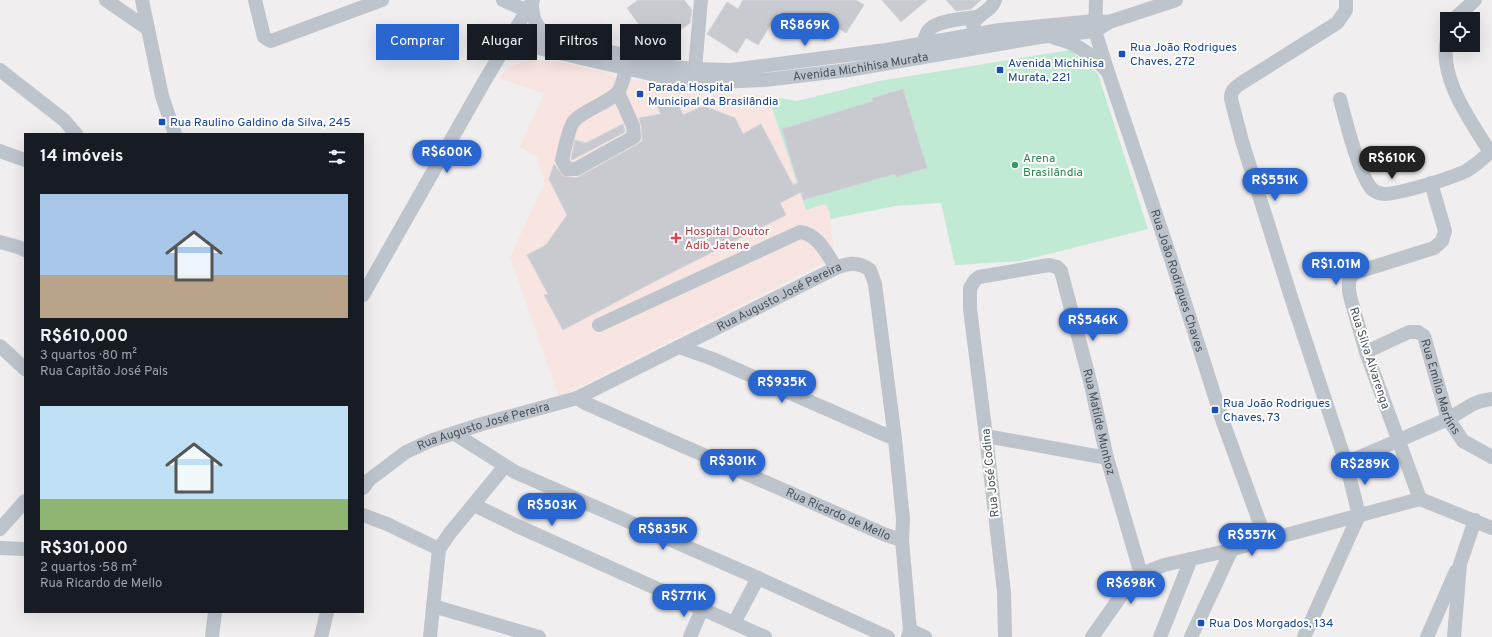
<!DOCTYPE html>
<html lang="pt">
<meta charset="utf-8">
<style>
body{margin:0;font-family:Overpass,sans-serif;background:#20242c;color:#f1f3f6;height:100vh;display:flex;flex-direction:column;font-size:15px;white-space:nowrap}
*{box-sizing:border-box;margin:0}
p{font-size:13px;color:#9ea1a6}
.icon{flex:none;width:22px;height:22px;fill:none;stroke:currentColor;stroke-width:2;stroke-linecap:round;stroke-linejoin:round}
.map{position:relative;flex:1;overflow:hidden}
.sheet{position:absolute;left:24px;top:133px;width:340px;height:480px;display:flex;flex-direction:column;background:#171b24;border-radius:0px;box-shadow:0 4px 16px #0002}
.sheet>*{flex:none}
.guide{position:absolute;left:376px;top:24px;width:380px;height:36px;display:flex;gap:8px}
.tools{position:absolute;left:1440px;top:12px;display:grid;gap:8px}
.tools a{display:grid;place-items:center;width:40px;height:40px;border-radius:0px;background:#171b24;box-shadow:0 4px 16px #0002;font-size:20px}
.price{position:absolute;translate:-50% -34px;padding:0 9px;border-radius:14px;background:#2966cf;color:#fff;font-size:13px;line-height:26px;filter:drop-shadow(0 1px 2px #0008)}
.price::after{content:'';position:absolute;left:50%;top:24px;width:12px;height:9px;margin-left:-6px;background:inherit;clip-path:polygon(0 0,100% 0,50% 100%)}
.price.selected{background:#222;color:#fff}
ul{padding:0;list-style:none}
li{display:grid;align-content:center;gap:8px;height:212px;padding:0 16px}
li span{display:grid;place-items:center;height:124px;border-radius:0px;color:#555}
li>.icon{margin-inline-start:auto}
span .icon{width:72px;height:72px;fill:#fffc;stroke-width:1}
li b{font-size:17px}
h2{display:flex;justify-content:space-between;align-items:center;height:48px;padding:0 16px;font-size:17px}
.tag{padding:0 14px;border-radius:0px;background:#171b24;box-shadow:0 4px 16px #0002;font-size:14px;line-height:36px}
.tag.selected{background:#2966cf;color:#fff}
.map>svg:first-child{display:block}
</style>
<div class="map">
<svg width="1492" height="637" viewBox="0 0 1492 637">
<rect width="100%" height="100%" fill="#f0eeee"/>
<!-- medical -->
<path fill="#f8e4e0" d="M529,60L560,62L692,93L768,96L806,210L825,204L830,212L834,258L559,397L510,257L545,183L537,157L520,147L544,93L497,78L510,67Z"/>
<!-- green -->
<path fill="#c0ead3" d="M1070,50L1098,74L1148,229L1021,261L955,265L941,203L895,206L830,219V212L825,204L806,210L768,96L797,101L879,81Z"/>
<!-- building -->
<g fill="#c9cad0" stroke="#d2d4d9">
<path d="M638,0H684L692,10L690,23L670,38L662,27L648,37L627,8Z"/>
<path d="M743,0H856L864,5L846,33L835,26L825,41L779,12L758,45L746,38L737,53L707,34L727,2L738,9Z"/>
<path d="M882,0H927L901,22Z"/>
<path d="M946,0H981L971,9L956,11Z"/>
<path d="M903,89L927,168L896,177L895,174L803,200L801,192L780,203L786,215L661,278L563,330L544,295L548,294L527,255L546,245L567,215L549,179L554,164L563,176L576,178L580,176L638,144L642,141V136L641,125L639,118L661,114L657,106L675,98L683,115L701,107H706L735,118L743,134L761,124L793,185L798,183L782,129L873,101L872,98Z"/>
<path d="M623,124L625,132L572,160L571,159L575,140L586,143Z"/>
</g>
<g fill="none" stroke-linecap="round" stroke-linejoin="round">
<!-- minor -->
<g stroke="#bec4cc" stroke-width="14">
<path d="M106,0L148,29"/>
<path d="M142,0L162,96L175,134"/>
<path d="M255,0L264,37L267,39L271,41L382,0"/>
<path d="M503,0L527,11"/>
<path id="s1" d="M1096,0L1095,31L1108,72L1170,256L1223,422L1266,540"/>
<path d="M532,2C532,18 535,27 549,36"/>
<path d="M1454,19L1475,0"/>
<path d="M973,25C977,13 991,12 995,0"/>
<path d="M515,29L674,67L695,69L731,70L886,50L1000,30L1095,21L1109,22"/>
<path d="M1055,38C1076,42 1093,56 1107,71"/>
<path d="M1447,38C1438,77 1470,120 1490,152"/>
<path id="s2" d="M508,41L677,80L718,82L765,80L848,70L1040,37L1095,31L1109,22L1176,0"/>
<path d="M923,43C925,38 926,32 930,29C938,20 964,19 976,17"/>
<path d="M695,69L701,0"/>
<path d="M0,70L64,120L76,134"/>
<path d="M618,92L633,126L634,137L576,169H567L562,160C564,152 569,126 574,121C585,109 609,103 618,92C623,85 624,76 626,68"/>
<path d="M1340,99C1345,118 1360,179 1373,190C1376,192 1381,194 1384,194C1399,194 1452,178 1466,171C1476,165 1484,158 1492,150"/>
<path d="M0,151L25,160"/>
<path d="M0,242L18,247L25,250"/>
<path d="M363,295L484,82L533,0"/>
<path d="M599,325L800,232C818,234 827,254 836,268"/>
<path d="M0,346L25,369"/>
<path d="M679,347L713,359L895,439"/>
<path id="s3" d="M1366,352L1409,332H1418L1424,336L1448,419L1463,441L1492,457"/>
<path id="s4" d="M577,398L585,403L886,535L902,540"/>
<path d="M455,434L515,472L758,578L888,637"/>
<path d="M986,436L1107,458"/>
<path d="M1346,463L1448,419L1473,404L1481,401L1492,399"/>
<path id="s5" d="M363,488L369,480L406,452L430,441L482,424L577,398L836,268C847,263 859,261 870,270L875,284L895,439L903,519L902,540L910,630L908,637"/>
<path d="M1420,499L1366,352L1351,300L1349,291V280L1354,273L1434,248L1442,241L1445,231L1431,183"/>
<path d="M1420,499L1492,528"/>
<path d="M474,505L515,525L765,637"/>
<path d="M363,515L387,524L439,549"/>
<path d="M0,529L25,501"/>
<path d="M0,548L25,549"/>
<path d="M433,606L539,637"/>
<path d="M734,623L758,578"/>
<path d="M910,630L925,637"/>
<path d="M212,637L215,612"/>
<path d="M321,637L327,612"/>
<path d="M430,637L439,549L450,533L505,466"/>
<path d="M690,637L702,609"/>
<path id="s6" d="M1005,637L1004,592L986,436L970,309V288L975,280L979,277L1049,265L1057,267L1061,271L1091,385L1107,458L1141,574"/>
<path d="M1092,637L1123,593L1141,574L1164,565L1222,552L1420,499"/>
<path d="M1160,637L1191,559"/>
<path d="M1191,637L1232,549"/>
<path d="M1304,637L1359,515L1346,463L1290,294L1242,141L1231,99C1231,91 1234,88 1240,84L1337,23L1346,10V0"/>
<path d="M1427,637L1456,571"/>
<path d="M1454,637L1460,564L1475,520"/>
</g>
</g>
<!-- markers -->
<g fill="#1a4fb4" stroke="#fff" stroke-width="1.5">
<rect x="1118" y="50" width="8" height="8" rx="2"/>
<rect x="996" y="66" width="8" height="8" rx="2"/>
<rect x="636" y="90" width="8" height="8" rx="2"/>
<rect x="158" y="118" width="8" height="8" rx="2"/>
<rect x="1211" y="406" width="8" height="8" rx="2"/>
<rect x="1197" y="619" width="8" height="8" rx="2"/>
</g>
<circle fill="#2e9e5b" stroke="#fff" stroke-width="1.5" cx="1015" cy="165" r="4"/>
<path fill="#e0444e" stroke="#fff" stroke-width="1.5" d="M674 232h4v4h4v4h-4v4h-4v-4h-4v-4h4z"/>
<g text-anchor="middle" stroke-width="4" stroke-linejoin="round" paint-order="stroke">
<!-- transit labels -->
<g font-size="12" fill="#164399" stroke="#fff" text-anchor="start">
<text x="1130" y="51">Rua João Rodrigues<tspan x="1130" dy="14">Chaves, 272</tspan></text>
<text x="1008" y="67">Avenida Michihisa<tspan x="1008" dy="14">Murata, 221</tspan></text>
<text x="648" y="91">Parada Hospital<tspan x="648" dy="14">Municipal da Brasilândia</tspan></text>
<text x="170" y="126">Rua Raulino Galdino da Silva, 245</text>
<text x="1223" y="407">Rua João Rodrigues<tspan x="1223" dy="14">Chaves, 73</tspan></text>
<text x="1209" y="627">Rua Dos Morgados, 134</text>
</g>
<!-- street labels -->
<g font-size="12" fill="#485059" stroke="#fff">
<text dy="4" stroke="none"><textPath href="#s2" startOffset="358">Avenida Michihisa Murata</textPath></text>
<text dy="4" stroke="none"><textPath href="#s1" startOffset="294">Rua João Rodrigues Chaves</textPath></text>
<text dy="4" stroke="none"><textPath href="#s5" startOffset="462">Rua Augusto José Pereira</textPath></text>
<text transform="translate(1370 358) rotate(72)" y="4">Rua Silva Alvarenga</text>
<text dy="4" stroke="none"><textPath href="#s3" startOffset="117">Rua Emílio Martins</textPath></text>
<text dy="4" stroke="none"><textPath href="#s6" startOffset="606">Rua Matilde Munhoz</textPath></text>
<text dy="4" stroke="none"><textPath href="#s5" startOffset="138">Rua Augusto José Pereira</textPath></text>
<text transform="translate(990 473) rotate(-96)" y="4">Rua José Codina</text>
<text dy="4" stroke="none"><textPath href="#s4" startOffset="286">Rua Ricardo de Mello</textPath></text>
</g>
<!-- leisure labels -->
<g font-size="12" fill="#27864d" stroke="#fff" text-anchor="start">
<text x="1023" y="162">Arena<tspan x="1023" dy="14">Brasilândia</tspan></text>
</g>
<!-- health labels -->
<g font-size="12" fill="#be3a42" stroke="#fff" text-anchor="start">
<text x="685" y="235">Hospital Doutor<tspan x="685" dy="14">Adib Jatene</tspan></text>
</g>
</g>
</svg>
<div class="tools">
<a><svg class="icon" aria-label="locate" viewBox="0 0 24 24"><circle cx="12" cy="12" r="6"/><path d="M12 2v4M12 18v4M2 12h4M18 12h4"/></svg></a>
</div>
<b class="price" style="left:805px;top:47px">R$869K</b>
<b class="price" style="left:447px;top:174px">R$600K</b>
<b class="price selected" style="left:1392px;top:180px">R$610K</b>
<b class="price" style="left:1275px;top:202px">R$551K</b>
<b class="price" style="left:1336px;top:286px">R$1.01M</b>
<b class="price" style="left:1093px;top:342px">R$546K</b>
<b class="price" style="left:782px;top:404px">R$935K</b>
<b class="price" style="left:733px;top:483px">R$301K</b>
<b class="price" style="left:1365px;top:486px">R$289K</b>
<b class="price" style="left:552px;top:527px">R$503K</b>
<b class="price" style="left:663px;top:551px">R$835K</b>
<b class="price" style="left:1252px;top:557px">R$557K</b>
<b class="price" style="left:1131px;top:605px">R$698K</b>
<b class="price" style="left:684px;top:618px">R$771K</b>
<div class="guide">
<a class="tag selected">Comprar</a>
<a class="tag">Alugar</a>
<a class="tag">Filtros</a>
<a class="tag">Novo</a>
</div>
<section class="sheet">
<h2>14 imóveis<svg class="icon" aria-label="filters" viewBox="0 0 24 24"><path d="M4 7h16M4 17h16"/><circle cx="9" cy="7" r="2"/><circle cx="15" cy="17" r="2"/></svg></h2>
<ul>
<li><span style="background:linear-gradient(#a9c7e8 65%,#b9a48a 0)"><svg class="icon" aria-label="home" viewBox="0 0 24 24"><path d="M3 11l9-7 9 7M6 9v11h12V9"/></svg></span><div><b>R$610,000</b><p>3 quartos · 80 m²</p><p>Rua Capitão José Pais</p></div></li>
<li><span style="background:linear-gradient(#bfe0f5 75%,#8fb573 0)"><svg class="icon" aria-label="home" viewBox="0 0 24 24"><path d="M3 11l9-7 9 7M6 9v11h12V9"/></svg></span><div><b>R$301,000</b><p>2 quartos · 58 m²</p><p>Rua Ricardo de Mello</p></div></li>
</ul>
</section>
</div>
